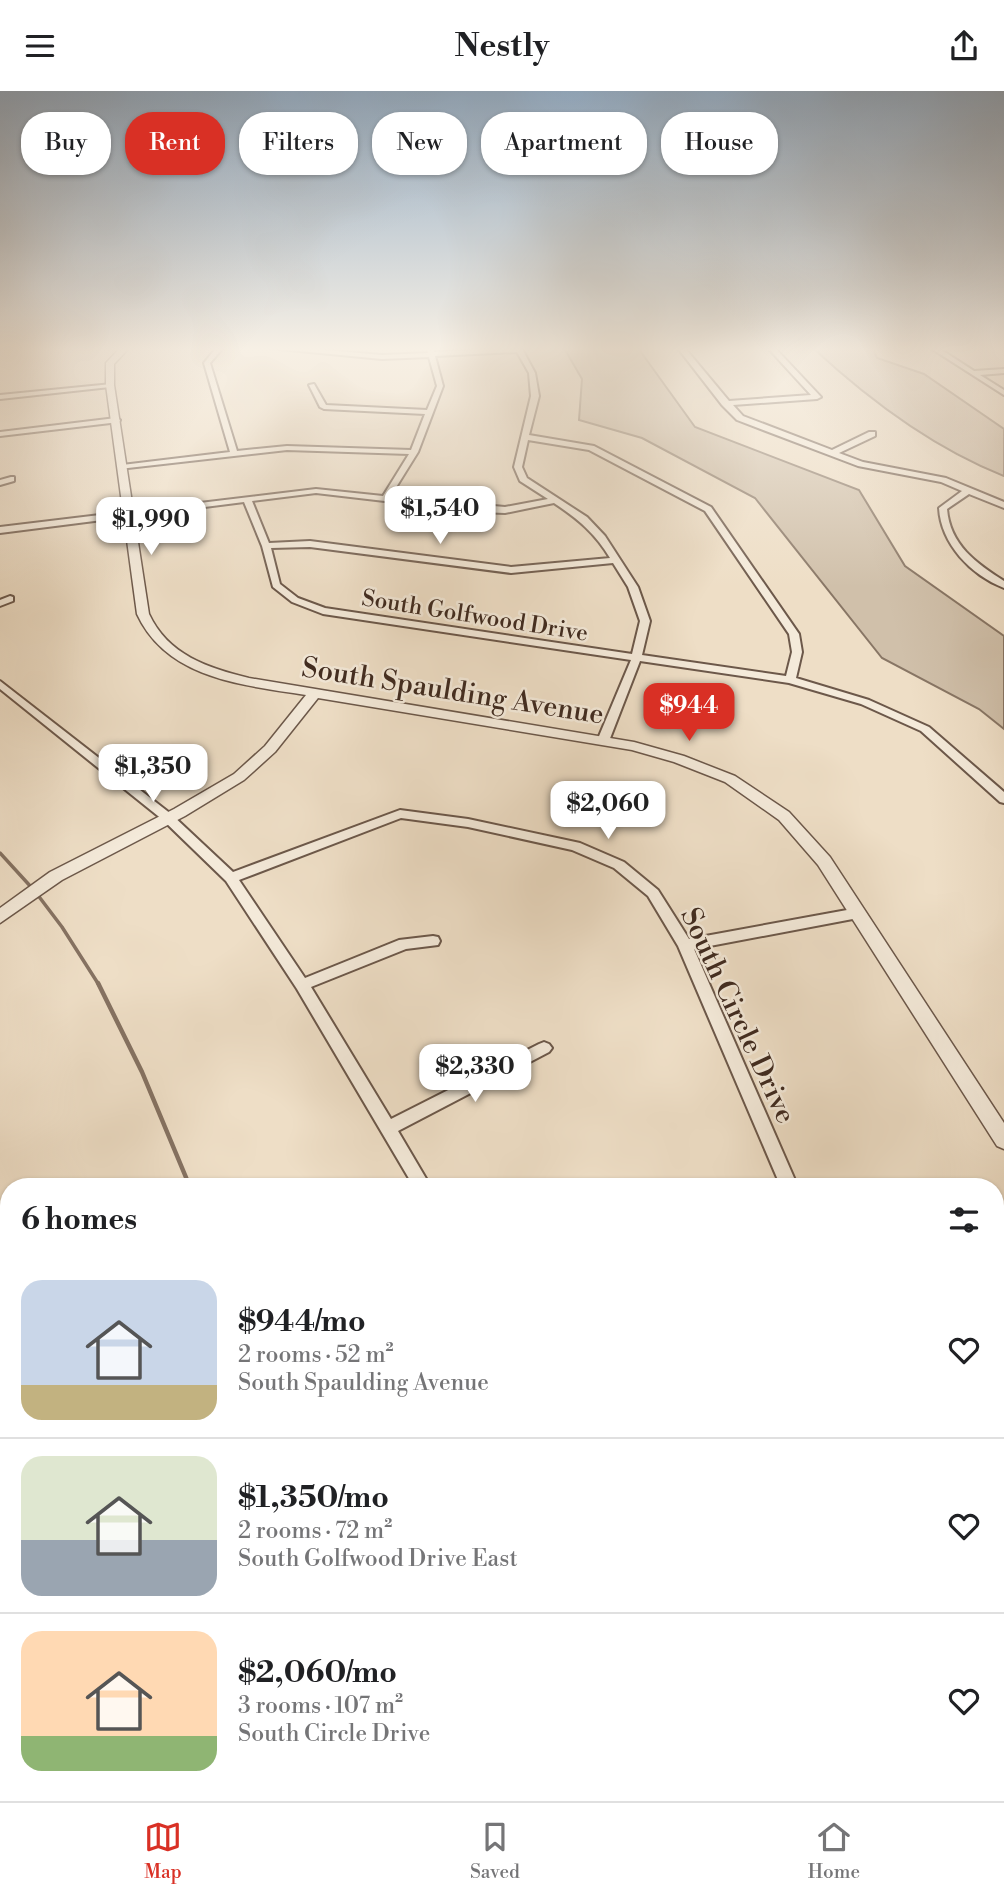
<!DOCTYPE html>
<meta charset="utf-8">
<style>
body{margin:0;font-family:"Libre Bodoni",serif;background:#f6f6f6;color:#202124;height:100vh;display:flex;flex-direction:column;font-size:26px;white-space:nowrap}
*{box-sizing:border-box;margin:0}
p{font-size:23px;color:#757577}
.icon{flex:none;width:38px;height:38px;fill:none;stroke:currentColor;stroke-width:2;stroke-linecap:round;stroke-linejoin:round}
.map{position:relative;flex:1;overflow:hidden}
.drawer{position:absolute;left:0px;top:1087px;width:1004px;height:625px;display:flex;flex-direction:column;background:#fff;border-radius:28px 28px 0 0;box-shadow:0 2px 5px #0004}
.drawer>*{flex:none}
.hud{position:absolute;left:21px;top:21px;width:962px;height:63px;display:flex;gap:14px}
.price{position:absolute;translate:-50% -60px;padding:0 16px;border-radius:14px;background:#fff;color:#222;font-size:23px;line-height:46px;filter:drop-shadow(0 2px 4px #0008)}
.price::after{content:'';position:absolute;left:50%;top:42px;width:21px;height:16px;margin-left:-10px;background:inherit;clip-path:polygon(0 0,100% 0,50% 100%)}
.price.selected{background:#d93025;color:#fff}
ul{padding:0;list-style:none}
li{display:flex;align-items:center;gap:21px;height:175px;padding:0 21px}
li+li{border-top:2px solid #e0e0e0}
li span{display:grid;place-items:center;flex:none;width:196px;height:140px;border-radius:21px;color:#555}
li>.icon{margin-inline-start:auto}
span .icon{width:84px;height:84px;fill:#fffc;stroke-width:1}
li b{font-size:30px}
h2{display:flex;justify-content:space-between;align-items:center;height:84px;padding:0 21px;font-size:30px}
.pill{padding:0 24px;border-radius:28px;background:#fff;box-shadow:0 2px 5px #0004;font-size:24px;line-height:63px}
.pill.selected{background:#d93025;color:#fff}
header{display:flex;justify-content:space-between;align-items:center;height:91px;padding:0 21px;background:#fff;font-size:32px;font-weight:700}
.menu{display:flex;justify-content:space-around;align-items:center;height:98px;border-top:2px solid #e0e0e0;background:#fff;font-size:19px;color:#757577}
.menu a{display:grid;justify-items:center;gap:4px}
.menu .selected{color:#d93025}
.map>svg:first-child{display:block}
</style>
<header><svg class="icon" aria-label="menu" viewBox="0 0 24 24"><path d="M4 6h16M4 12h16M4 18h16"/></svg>Nestly<svg class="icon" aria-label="share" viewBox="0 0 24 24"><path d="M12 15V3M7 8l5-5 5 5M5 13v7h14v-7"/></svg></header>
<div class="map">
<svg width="1004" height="1710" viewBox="0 0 1004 1710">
<rect width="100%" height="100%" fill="#eedec6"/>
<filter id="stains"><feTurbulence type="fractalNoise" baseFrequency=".00286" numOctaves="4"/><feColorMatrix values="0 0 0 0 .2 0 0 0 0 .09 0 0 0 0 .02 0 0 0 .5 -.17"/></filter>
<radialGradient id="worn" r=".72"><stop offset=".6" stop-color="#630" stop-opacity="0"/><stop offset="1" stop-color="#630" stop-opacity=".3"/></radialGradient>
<!-- green -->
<g fill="#d0c0aa" stroke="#887665" stroke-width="2">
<path d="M564,257H638L695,336L859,399L905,475L1004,545V638L979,618L882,567L755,407L642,347L579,329L582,288Z"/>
<path d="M813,257H872L877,267L924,283L1004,338V385C933,357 869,309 813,257Z"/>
</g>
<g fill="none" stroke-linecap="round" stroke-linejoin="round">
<!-- stream-far2 -->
<g stroke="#857262" stroke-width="3.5">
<path d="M0,762L32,797"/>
<path d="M37,803L62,836L99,894"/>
</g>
<!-- stream-far1 -->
<path stroke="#857262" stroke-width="4.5" d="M98,892L142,981L190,1096"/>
<!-- stream -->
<g stroke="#857262" stroke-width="5">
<path d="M0,1590L9,1589"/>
<path d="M683,1703L697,1710"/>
</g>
<defs>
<g id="minor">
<path d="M217,256H224L210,272L237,360L287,355L411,359L425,323L324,318L320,316L309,294L314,293L326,314L427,319L437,295L429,266L382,268L258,256H291L382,264L428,262L427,256H433L434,261L521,256L535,282L539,305L529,344L594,355L711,416L799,543L802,561L796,587L869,609L929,636L1004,701V712L1000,711L921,640L861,613L789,592L640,570L609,650L607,652H599L597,650L631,569L323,523L292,511L273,496L262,455L244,411L0,442V436L316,398L383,405L409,363L287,359L119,378L118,376L122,374L230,361L204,272ZM517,261L529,282L531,305L514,376L520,390L548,408L505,416L390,406L418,361L443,295L435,265ZM528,349L589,359L705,420L789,543L792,561L786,585L642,564L650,530L638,496L605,445L587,426L527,387L522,376ZM316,402L479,421L505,422L554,412C578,428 595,442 610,467L511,476L310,450L269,452L252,410ZM310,456L511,482L613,472L628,496L640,530L632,563L325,517L298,507L280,493L271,457Z"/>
<path d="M677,256H684L729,310L811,304L767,256H774L821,306L817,308L733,314L743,325L832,359L869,341H875V345L839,362L863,371L946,387L1004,411V417L969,403L947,418C950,454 976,472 1004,490V497C971,484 941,453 939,417L962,400L941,391L858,375L737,329L722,314Z"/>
<path d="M929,256H937L974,280L1004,278V282L980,284L1004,299V304Z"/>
<path d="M112,293L110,296L0,308V304Z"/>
<path d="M116,327L120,329L119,331L0,345V341Z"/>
<path d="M11,386H14V390L0,394V389Z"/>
<path d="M10,505L13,506V510L0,515V509Z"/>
<path d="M0,590L171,723L233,781L400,719L468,728L580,752L624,771L658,799L689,848L858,817L863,819L865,822L858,827L694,858L798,1096H781L678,855L648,805L614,777L572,759L468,736L401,727L239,789L305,887L399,849L433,845L438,846L440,850L438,854L406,858L311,896L391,1028L539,953L544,951L549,953L552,957L549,961L398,1040L431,1096H414L297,898L226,790L163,729L0,598Z"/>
<path d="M996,1454L1004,1456V1478L996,1476Z"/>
<path d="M0,1459L9,1464V1499L0,1493Z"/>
<rect x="72" y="1703" width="24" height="7"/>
</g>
<path id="tertiary" d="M121,256H130L114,273V294L149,523C168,564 208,577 249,587L634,651L684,665L735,685L789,721L830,766L1004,1032V1058L997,1055L818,774L779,729L725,691L674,671L632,659L318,607L275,661L244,689L185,725L62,789L0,832V817L50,781L174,718L234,683L265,655L306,604C243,594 167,588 137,523L106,294V272Z"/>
</defs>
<!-- minor casing -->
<use href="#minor" stroke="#6c584a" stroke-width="4"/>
<!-- tertiary casing -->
<use href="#tertiary" stroke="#6c584a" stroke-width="3"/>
<!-- minor -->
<use href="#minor" fill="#f4eada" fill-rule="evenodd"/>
<!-- tertiary -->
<use href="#tertiary" fill="#f4eada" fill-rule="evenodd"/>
</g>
<!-- sky -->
<linearGradient id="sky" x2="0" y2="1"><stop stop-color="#93acc4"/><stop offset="0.52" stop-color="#f7f0e5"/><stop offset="1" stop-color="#f7f0e5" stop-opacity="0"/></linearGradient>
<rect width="1004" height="496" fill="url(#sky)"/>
<g text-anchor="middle" stroke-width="5" stroke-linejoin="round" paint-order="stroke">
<!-- far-street labels -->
<g font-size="23" fill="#402b20" stroke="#f4eada">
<text transform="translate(475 524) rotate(9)" y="8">South Golfwood Drive</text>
</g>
<!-- street labels -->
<g font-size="28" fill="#402b20" stroke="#f4eada">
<text transform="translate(453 599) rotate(9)" y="10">South Spaulding Avenue</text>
<text transform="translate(739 924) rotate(65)" y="10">South Circle Drive</text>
</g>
</g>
<rect width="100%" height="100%" filter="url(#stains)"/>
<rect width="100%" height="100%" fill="url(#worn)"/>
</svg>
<b class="price" style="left:440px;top:455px">$1,540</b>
<b class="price" style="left:151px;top:466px">$1,990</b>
<b class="price selected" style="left:689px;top:652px">$944</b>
<b class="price" style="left:153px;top:713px">$1,350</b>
<b class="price" style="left:608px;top:750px">$2,060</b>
<b class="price" style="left:475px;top:1013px">$2,330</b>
<div class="hud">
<a class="pill">Buy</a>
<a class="pill selected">Rent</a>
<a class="pill">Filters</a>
<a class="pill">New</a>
<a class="pill">Apartment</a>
<a class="pill">House</a>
</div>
<section class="drawer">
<h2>6 homes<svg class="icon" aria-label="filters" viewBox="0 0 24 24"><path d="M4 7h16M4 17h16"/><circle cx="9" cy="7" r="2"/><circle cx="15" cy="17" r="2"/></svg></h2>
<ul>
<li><span style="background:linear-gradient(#c9d6e8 75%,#c2b280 0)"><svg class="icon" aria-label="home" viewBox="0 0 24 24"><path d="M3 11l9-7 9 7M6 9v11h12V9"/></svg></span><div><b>$944/mo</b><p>2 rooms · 52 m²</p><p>South Spaulding Avenue</p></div><svg class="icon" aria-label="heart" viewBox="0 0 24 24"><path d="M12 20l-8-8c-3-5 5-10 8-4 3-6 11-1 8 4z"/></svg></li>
<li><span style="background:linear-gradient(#dfe7d0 60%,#9aa5b1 0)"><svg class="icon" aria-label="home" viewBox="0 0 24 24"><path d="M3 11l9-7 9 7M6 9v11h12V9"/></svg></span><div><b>$1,350/mo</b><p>2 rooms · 72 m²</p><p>South Golfwood Drive East</p></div><svg class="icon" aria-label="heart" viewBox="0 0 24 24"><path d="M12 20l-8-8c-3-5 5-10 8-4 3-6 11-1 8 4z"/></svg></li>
<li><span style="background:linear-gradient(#ffd9b3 75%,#8fb573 0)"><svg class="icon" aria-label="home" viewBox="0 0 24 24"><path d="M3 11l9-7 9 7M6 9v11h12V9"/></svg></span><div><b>$2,060/mo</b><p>3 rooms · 107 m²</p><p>South Circle Drive</p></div><svg class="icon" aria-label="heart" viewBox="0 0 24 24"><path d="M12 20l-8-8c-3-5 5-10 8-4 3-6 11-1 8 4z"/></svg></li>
</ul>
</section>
</div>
<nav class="menu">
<a class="selected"><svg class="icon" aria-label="map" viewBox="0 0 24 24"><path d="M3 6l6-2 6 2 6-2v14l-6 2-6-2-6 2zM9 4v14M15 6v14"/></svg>Map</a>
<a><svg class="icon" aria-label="saved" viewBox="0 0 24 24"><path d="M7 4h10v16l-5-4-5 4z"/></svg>Saved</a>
<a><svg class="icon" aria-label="home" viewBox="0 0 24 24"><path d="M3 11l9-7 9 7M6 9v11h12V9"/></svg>Home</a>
</nav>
